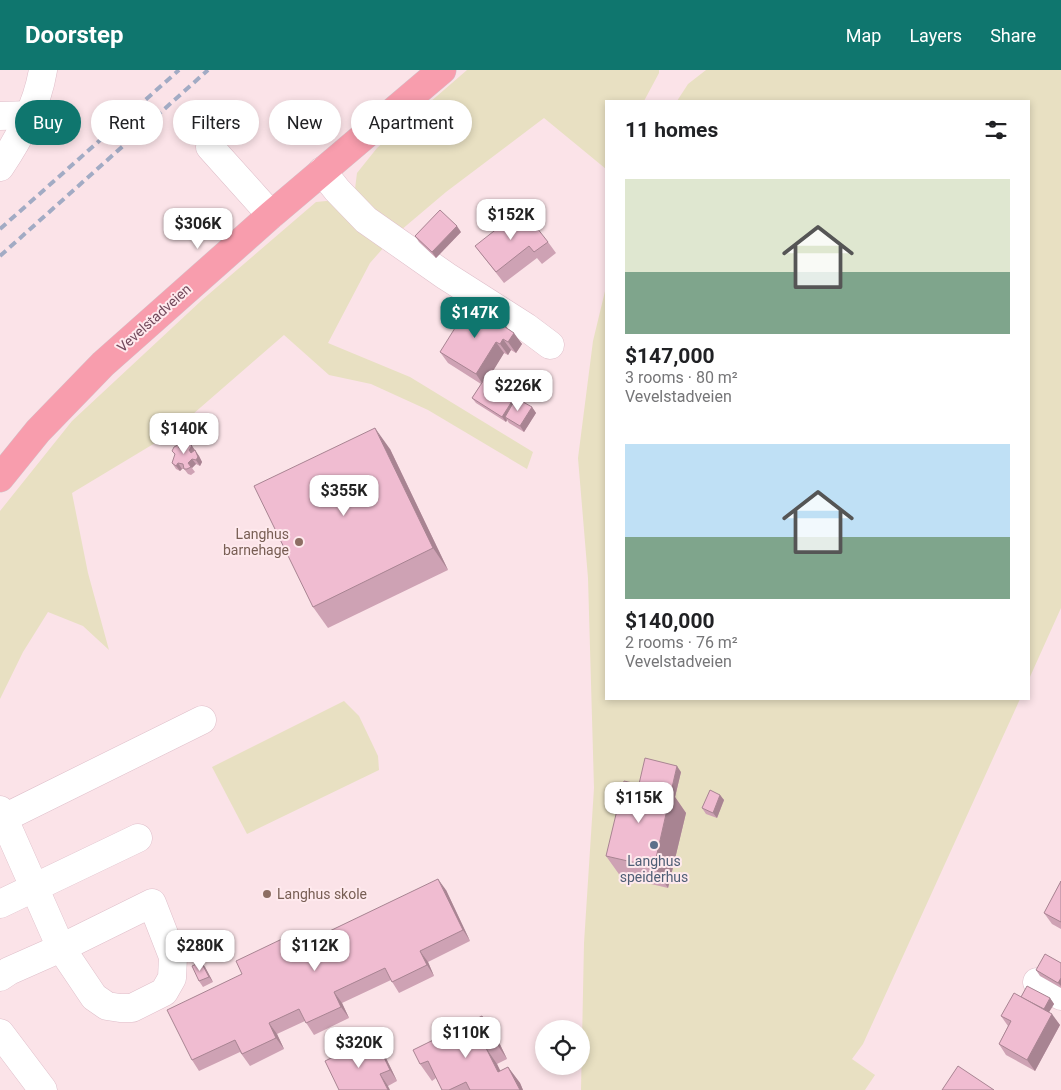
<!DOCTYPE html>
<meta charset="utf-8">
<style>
body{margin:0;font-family:Roboto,sans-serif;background:#f2f2f2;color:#202124;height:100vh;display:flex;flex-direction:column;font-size:19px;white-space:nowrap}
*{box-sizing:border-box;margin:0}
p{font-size:16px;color:#757577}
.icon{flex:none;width:28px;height:28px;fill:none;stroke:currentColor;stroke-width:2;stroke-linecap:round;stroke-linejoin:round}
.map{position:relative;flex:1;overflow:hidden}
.details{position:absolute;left:605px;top:30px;width:425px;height:600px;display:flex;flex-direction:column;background:#fff;border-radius:0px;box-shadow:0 2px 8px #0003}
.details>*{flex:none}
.hud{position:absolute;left:15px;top:30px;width:475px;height:45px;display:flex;gap:10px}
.buttons{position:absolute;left:535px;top:950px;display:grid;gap:10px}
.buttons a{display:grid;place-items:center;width:55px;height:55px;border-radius:50%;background:#fff;box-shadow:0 2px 8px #0003;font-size:25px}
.price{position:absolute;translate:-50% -42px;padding:0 11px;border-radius:10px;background:#fff;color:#222;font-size:16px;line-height:32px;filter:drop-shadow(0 1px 2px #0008)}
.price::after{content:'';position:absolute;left:50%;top:30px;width:15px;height:11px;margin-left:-8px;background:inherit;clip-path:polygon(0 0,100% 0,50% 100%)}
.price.active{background:#0f766e;color:#fff}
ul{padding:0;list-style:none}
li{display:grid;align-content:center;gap:10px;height:265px;padding:0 20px}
li span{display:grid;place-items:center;height:155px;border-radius:0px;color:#555}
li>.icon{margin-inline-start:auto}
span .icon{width:90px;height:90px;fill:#fffc;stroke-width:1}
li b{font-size:21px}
h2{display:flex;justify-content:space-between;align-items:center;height:60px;padding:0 20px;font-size:21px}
.chip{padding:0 18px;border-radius:22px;background:#fff;box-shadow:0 2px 8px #0003;font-size:18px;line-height:45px}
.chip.active{background:#0f766e;color:#fff}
header{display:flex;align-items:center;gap:30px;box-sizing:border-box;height:70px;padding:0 25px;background:#0f766e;color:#fff}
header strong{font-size:24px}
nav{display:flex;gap:28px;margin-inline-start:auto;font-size:18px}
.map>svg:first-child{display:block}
</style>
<header>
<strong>Doorstep</strong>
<nav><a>Map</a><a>Layers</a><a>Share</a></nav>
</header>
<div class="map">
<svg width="1061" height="1020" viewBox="0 0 1061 1020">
<rect width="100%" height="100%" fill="#fbe3e8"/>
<!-- green -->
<g fill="#e8e0c2">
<path d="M467,0H659V3L644,31H606V99L544,48L446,122L394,166L355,119L357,103L377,78Z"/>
<path d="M706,0H1061V538L1029,609V31H677L688,14Z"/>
<path d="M336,130L385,176L370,193L328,273L410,307L533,382L527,399L428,340L371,314L329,305L284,265L170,364L72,423L88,503L109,580L83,556L48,542L23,582L0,629V441L72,351L202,230L316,132Z"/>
<path d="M606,217V629H1020L863,974L852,989L875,1005L865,1020H581L584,873L594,718L588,508L578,388L593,271Z"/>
<path d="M344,631L359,646L378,686L379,700L247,764L212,697Z"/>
</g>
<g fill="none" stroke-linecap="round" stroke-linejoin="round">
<defs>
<g id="minor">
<path d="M0,46L30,45"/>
<path d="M210,77L271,145"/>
<path d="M0,97C20,67 37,36 43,0"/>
<path d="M322,101L337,120L366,150L446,206L526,257L550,275"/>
<path d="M0,740L61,878L94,927L107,936L120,938H132L164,922L172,908L173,887L152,833L61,878L9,901L0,907"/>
<path d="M0,750L202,650"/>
<path d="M0,834L138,768"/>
<path d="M1037,912L1061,926"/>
<path d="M0,963L43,1020"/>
</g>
<path id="major" d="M0,408L38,361L103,294L271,145L442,0"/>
</defs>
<!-- minor casing -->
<use href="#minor" stroke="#dfbfca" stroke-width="29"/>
<!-- major casing -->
<use href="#major" stroke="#d2c5cb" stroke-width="29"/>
<!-- minor -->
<use href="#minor" stroke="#fff" stroke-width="28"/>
<!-- major -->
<use href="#major" stroke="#f89dad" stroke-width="28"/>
<!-- rail -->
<g stroke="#a2abc4" stroke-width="4" stroke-dasharray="8 5" stroke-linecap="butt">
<path d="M0,159L179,0"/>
<path d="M0,186L208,0"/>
</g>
</g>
<!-- wall -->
<g fill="#cea2b4">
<path d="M461,162L436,188L419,172L415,166Z"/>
<path d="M548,172L556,183L542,194L537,188L504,213L475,176Z"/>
<path d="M509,259L522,274L516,283L511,280L508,285L504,283L493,300L521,317L525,323L520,331L532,337L536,343L524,362L509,353L507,350L506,352L476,333L472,328L481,314L448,293L440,282Z"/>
<path d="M192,376L199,386L202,392L200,396L196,394L192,398L195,402L191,405L188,404L184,399H182L180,401L176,399L172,393L175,385L172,381L180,378Z"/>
<path d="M390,379L448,500L328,558L313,537Z"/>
<path d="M681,702L675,727L686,743L668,818L621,807L606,786L639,714Z"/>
<path d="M720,725L724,730L717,748L706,744L702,738Z"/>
<path d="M1061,811V859L1052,854L1044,843Z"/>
<path d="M446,820L470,871L428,892L434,906L399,923L391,910L342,933L349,948L314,965L305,951L277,964L284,979L250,996L240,982L199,1001L192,990L242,904L290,880Z"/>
<path d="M201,892L205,897L213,912L203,917L199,911Z"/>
<path d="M1061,893V918L1040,906L1036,900Z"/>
<path d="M1021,927L1050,928L1054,934L1049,942L1060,955L1035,1001L1006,985L999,974L1008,956L1001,946Z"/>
<path d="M494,962L507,989L497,994L500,1001L508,997L520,1013L523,1020H442L436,1008L432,1011L420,994Z"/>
<path d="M368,977L384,984L397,1011L388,1016L339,1020Z"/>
</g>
<!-- shaded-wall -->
<g fill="#a88492">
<path d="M457,156L461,162L436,188L432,182Z"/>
<path d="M506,256L512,265L514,263L522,274L516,283L508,272L505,257Z"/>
<path d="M503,269L511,280L508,285L500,274Z"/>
<path d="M496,272L504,283L484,316L476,304Z"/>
<path d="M521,317L525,323L508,349L505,347L507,350L506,352L502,347Z"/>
<path d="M532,337L536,343L524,362L520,356Z"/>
<path d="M375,358L390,379L448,500L433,478Z"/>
<path d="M192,376L199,386L202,392L200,396L189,380Z"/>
<path d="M192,389L196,394L192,398L188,393Z"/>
<path d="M178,393L182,399L180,401L176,396Z"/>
<path d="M677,696L681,702L675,727L686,743L668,818L654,797Z"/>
<path d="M720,725L724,730L717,748L713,743Z"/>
<path d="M438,809L446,820L470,871L463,860Z"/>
<path d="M282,869L290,880L288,881Z"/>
<path d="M420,881L428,892L434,906L427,895Z"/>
<path d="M201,892L205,897L213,912L209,907Z"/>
<path d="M1061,908V916L1058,913Z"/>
<path d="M334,922L342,933L349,948L341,937Z"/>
<path d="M1050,928L1054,934L1046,947L1042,942Z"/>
<path d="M1052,944L1060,955L1035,1001L1027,990Z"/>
<path d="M482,946L494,962L507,989L496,973Z"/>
<path d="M269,953L277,964L284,979L276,968Z"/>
<path d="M377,973L384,984L397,1011L390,1000Z"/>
<path d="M486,978L497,994L509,1018L498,1002Z"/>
<path d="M508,997L520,1013L523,1020H520Z"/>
<path d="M380,1004L388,1016L390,1020H388Z"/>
</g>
<!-- building -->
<g fill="#f0bcd1" stroke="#a88492">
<path d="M522,139L548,172L534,182L529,176L496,202L475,176Z"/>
<path d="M440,140L457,156L432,182L415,166Z"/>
<path d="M470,234L506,256L505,257L514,263L508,272L503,269L500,274L496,272L476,304L440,282Z"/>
<path d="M491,299L521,317L502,347L472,328Z"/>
<path d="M516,328L532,337L520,356L505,347Z"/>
<path d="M375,358L433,478L313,537L254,416Z"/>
<path d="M188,372L192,376L189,380L191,383L195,380L198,387L196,390L192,389L188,393L191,397L187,399H184L183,394L178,393L176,396L172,393L175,384L172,381L174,377L178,375L179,378H183L182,375Z"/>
<path d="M645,688L677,696L671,722L639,714Z"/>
<path d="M624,711L671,722L654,797L606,786Z"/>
<path d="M710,720L720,725L713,743L702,738Z"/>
<path d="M438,809L463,860L420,881L427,895L392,912L385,898L334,922L341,937L306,953L299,939L269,953L276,968L242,984L235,970L192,990L167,940L242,904L236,891L282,869L288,881Z"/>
<path d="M1061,811V852L1044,843Z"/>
<path d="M1045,884L1061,893V908L1058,913L1036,900Z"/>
<path d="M201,892L209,907L199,911L192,896Z"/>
<path d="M1027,916L1050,928L1044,939L1021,927Z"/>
<path d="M1014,923L1052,944L1027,990L999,974L1011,951L1001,946Z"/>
<path d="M482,946L496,973L486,978L498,1002L508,997L520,1020H470L466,1012L449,1020H442L428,991L420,994L413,980Z"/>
<path d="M364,972L366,978L377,973L390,1000L380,1004L388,1020H339L325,991Z"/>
<path d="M958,996L994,1020H942Z"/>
</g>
<!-- markers -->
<g fill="#8d6e63" stroke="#fee9ed" stroke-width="2">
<circle cx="299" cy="472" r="5"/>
<circle cx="267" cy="824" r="5"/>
</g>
<circle fill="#5c6f8a" stroke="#fee9ed" stroke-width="2" cx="654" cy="775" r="5"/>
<g text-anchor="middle" stroke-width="4" stroke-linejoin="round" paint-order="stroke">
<!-- street labels -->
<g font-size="14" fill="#734a5c" stroke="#fee9ed">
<text transform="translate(154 248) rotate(-42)" y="5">Vevelstadveien</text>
</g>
<!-- education labels -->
<g font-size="14" fill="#785e54" stroke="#fee9ed" text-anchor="end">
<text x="289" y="469">Langhus<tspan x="289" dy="16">barnehage</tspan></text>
<text x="277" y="829" text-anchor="start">Langhus skole</text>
</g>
<!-- service labels -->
<g font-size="14" fill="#4e5e75" stroke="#fee9ed">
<text x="654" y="796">Langhus<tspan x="654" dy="16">speiderhus</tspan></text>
</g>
</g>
</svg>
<div class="buttons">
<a><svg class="icon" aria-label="locate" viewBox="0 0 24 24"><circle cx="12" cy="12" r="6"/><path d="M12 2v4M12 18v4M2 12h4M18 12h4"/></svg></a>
</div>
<b class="price" style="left:511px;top:171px">$152K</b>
<b class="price" style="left:198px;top:180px">$306K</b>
<b class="price active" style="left:475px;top:269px">$147K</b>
<b class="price" style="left:518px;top:342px">$226K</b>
<b class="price" style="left:184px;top:385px">$140K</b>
<b class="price" style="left:344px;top:447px">$355K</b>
<b class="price" style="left:639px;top:754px">$115K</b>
<b class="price" style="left:200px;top:902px">$280K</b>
<b class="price" style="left:315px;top:902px">$112K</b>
<b class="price" style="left:466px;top:989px">$110K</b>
<b class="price" style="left:359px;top:999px">$320K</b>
<div class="hud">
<a class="chip active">Buy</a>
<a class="chip">Rent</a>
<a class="chip">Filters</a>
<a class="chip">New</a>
<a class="chip">Apartment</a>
</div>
<section class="details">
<h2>11 homes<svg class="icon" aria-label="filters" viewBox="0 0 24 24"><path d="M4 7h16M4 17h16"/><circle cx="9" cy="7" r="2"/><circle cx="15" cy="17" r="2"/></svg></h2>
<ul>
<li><span style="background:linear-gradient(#dfe7d0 60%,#7fa58c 0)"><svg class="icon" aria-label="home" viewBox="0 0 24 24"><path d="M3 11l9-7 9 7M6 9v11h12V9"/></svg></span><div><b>$147,000</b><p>3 rooms · 80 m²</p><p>Vevelstadveien</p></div></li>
<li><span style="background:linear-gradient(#bfe0f5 60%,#7fa58c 0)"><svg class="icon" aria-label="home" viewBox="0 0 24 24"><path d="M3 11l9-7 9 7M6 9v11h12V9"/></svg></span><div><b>$140,000</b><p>2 rooms · 76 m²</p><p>Vevelstadveien</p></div></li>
</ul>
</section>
</div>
